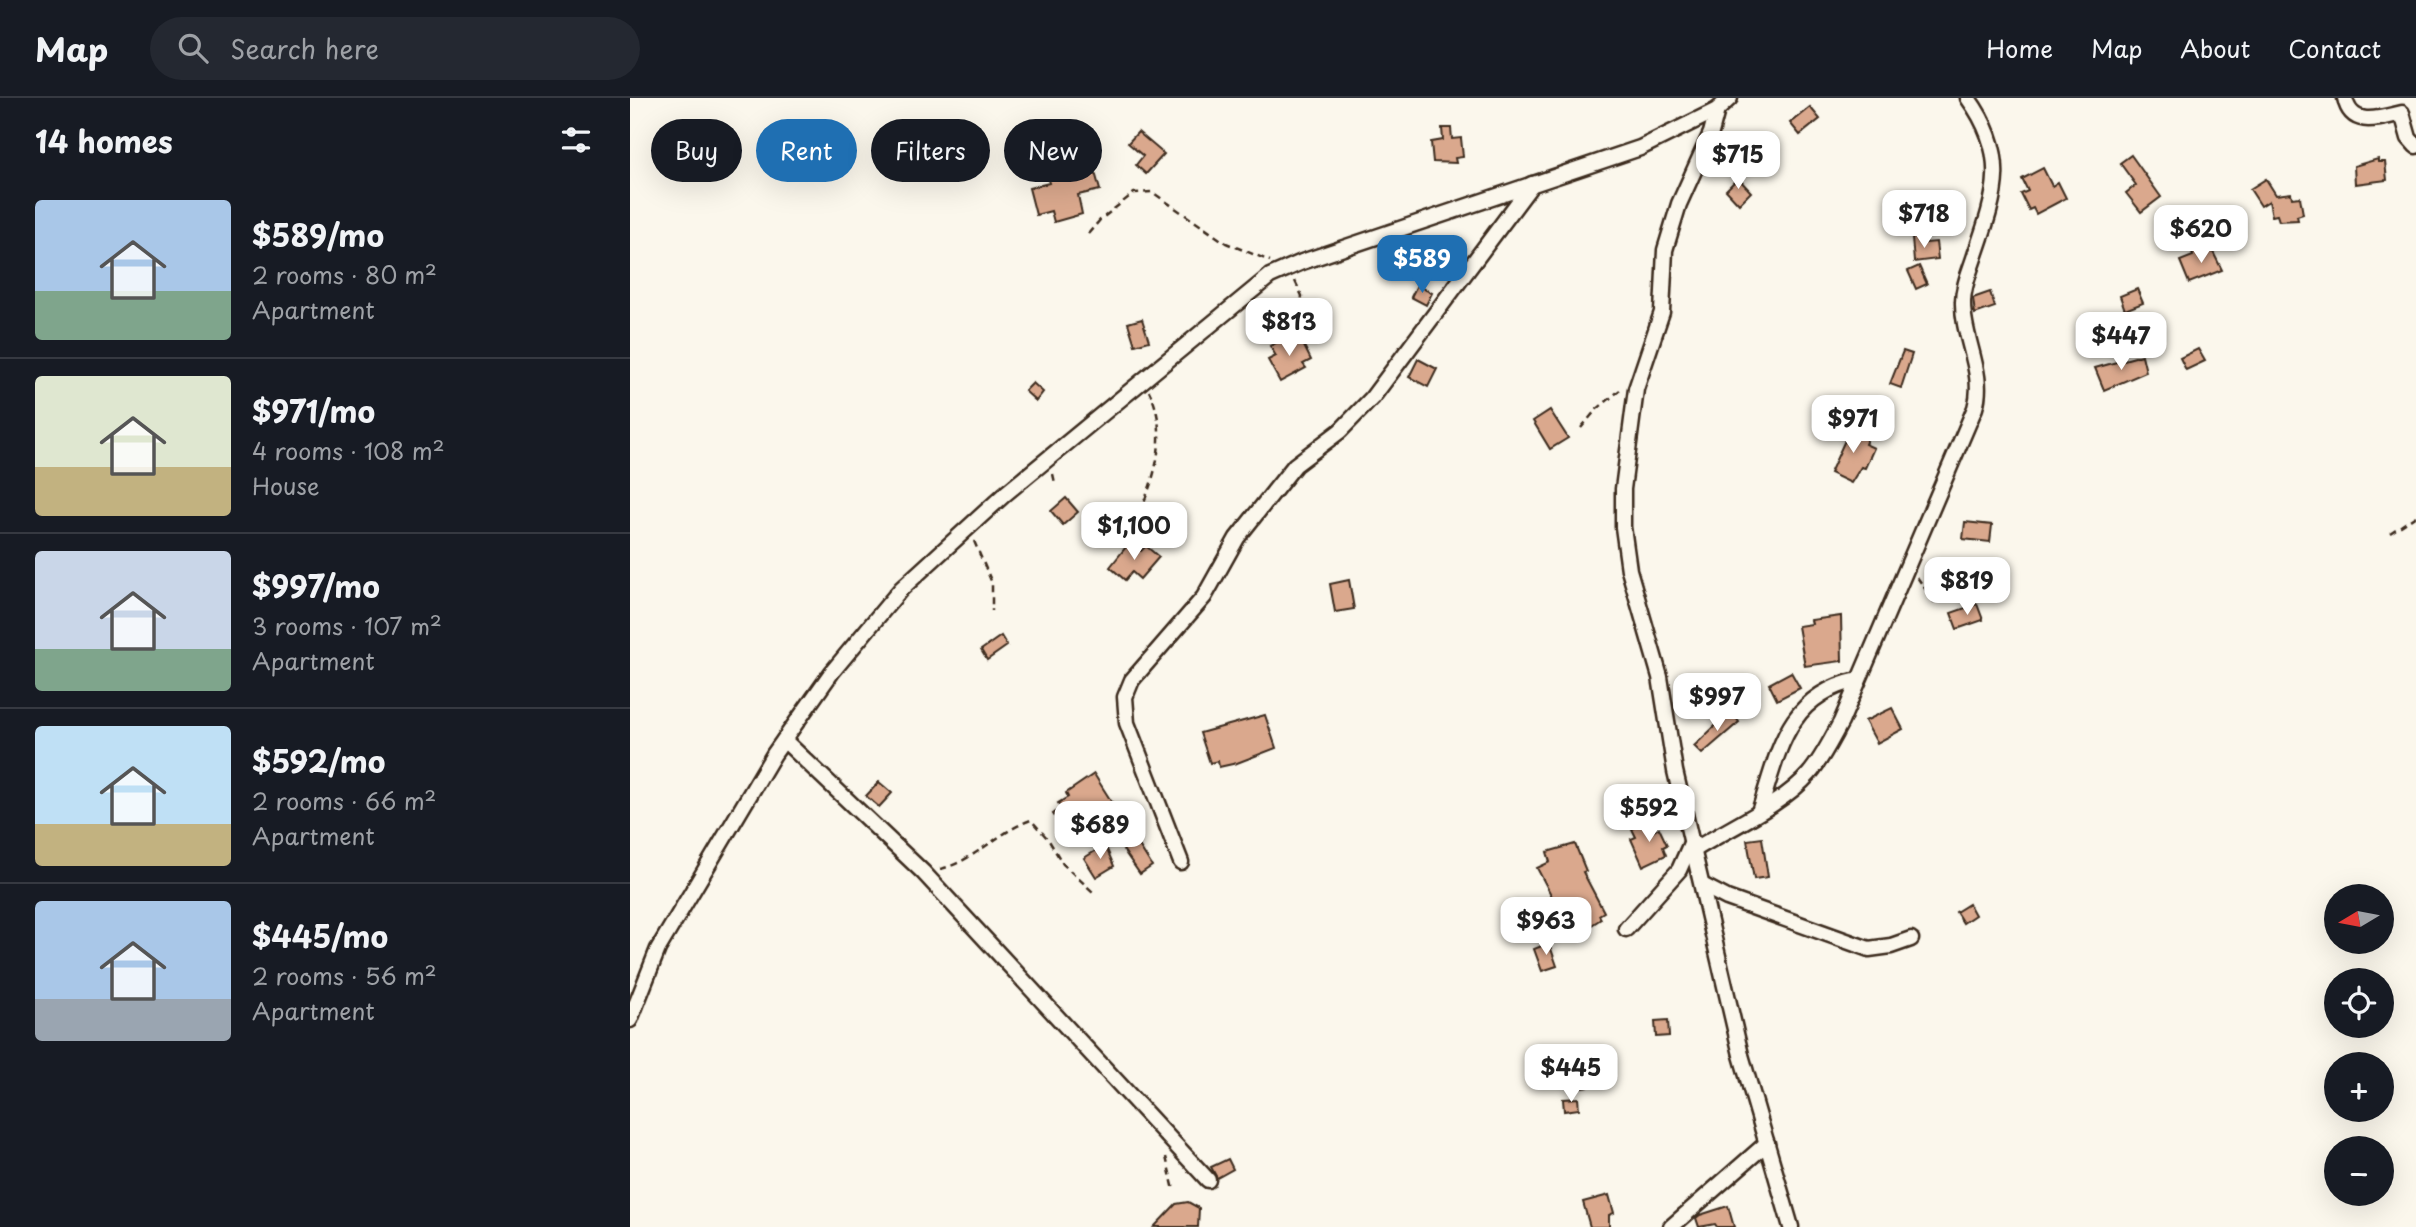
<!DOCTYPE html>
<meta charset="utf-8">
<style>
body{margin:0;font-family:"Playpen Sans",sans-serif;background:#242831;color:#f1f3f6;height:100vh;display:flex;flex-direction:column;font-size:26px;white-space:nowrap}
*{box-sizing:border-box;margin:0}
p{font-size:23px;color:#9ea1a6}
.icon{flex:none;width:38px;height:38px;fill:none;stroke:currentColor;stroke-width:2;stroke-linecap:round;stroke-linejoin:round}
.map{position:relative;flex:1;overflow:hidden}
.panel{display:flex;flex-direction:column;background:#171b24;width:630px}
.panel>*{flex:none}
.top-card{position:absolute;left:21px;top:21px;width:665px;height:63px;display:flex;gap:14px}
.needle{width:46px;rotate:260deg}
.controls{position:absolute;left:1694px;top:786px;display:grid;gap:14px}
.controls a{display:grid;place-items:center;width:70px;height:70px;border-radius:50%;background:#171b24;box-shadow:0 7px 28px #0002;font-size:35px}
.price{position:absolute;translate:-50% -60px;padding:0 16px;border-radius:14px;background:#fff;color:#222;font-size:23px;line-height:46px;filter:drop-shadow(0 2px 4px #0008)}
.price::after{content:'';position:absolute;left:50%;top:42px;width:21px;height:16px;margin-left:-10px;background:inherit;clip-path:polygon(0 0,100% 0,50% 100%)}
.price.on{background:#1f6fb2;color:#fff}
ul{padding:0;list-style:none}
li{display:flex;align-items:center;gap:21px;height:175px;padding:0 35px}
li+li{border-top:2px solid #363941}
li span{display:grid;place-items:center;flex:none;width:196px;height:140px;border-radius:7px;color:#555}
li>.icon{margin-inline-start:auto}
span .icon{width:84px;height:84px;fill:#fffc;stroke-width:1}
li b{font-size:30px}
h2{display:flex;justify-content:space-between;align-items:center;height:84px;padding:0 35px;font-size:30px}
.tag{padding:0 24px;border-radius:32px;background:#171b24;box-shadow:0 7px 28px #0002;font-size:24px;line-height:63px}
.tag.on{background:#1f6fb2;color:#fff}
header{display:flex;align-items:center;gap:42px;box-sizing:border-box;height:98px;padding:0 35px;background:#171b24;border-bottom:2px solid #363941}
header strong{font-size:33px}
nav{display:flex;gap:38px;margin-inline-start:auto;font-size:24px}
.search{width:490px;height:63px;background:#242831;display:flex;align-items:center;gap:18px;box-sizing:border-box;padding:0 24px;border-radius:38px;color:#9ea1a6;font-size:26px}
main{display:flex;flex:1;min-height:0}
.map>svg:first-child{display:block}
</style>
<header>
<strong>Map</strong>
<div class="search"><svg class="icon" aria-label="search" viewBox="0 0 24 24"><circle cx="10" cy="10" r="6"/><path d="M15 15l6 6"/></svg>Search here</div>
<nav><a>Home</a><a>Map</a><a>About</a><a>Contact</a></nav>
</header>
<main>
<section class="panel">
<h2>14 homes<svg class="icon" aria-label="filters" viewBox="0 0 24 24"><path d="M4 7h16M4 17h16"/><circle cx="9" cy="7" r="2"/><circle cx="15" cy="17" r="2"/></svg></h2>
<ul>
<li><span style="background:linear-gradient(#a9c7e8 65%,#7fa58c 0)"><svg class="icon" aria-label="home" viewBox="0 0 24 24"><path d="M3 11l9-7 9 7M6 9v11h12V9"/></svg></span><div><b>$589/mo</b><p>2 rooms · 80 m²</p><p>Apartment</p></div></li>
<li><span style="background:linear-gradient(#dfe7d0 65%,#c2b280 0)"><svg class="icon" aria-label="home" viewBox="0 0 24 24"><path d="M3 11l9-7 9 7M6 9v11h12V9"/></svg></span><div><b>$971/mo</b><p>4 rooms · 108 m²</p><p>House</p></div></li>
<li><span style="background:linear-gradient(#c9d6e8 70%,#7fa58c 0)"><svg class="icon" aria-label="home" viewBox="0 0 24 24"><path d="M3 11l9-7 9 7M6 9v11h12V9"/></svg></span><div><b>$997/mo</b><p>3 rooms · 107 m²</p><p>Apartment</p></div></li>
<li><span style="background:linear-gradient(#bfe0f5 70%,#c2b280 0)"><svg class="icon" aria-label="home" viewBox="0 0 24 24"><path d="M3 11l9-7 9 7M6 9v11h12V9"/></svg></span><div><b>$592/mo</b><p>2 rooms · 66 m²</p><p>Apartment</p></div></li>
<li><span style="background:linear-gradient(#a9c7e8 70%,#9aa5b1 0)"><svg class="icon" aria-label="home" viewBox="0 0 24 24"><path d="M3 11l9-7 9 7M6 9v11h12V9"/></svg></span><div><b>$445/mo</b><p>2 rooms · 56 m²</p><p>Apartment</p></div></li>
</ul>
</section>
<div class="map">
<svg width="1786" height="1129" viewBox="0 0 1786 1129">
<rect width="100%" height="100%" fill="#fbf7ec"/>
<filter id="ink" filterUnits="userSpaceOnUse"><feTurbulence type="fractalNoise" baseFrequency=".0143" numOctaves="2"/><feDisplacementMap in="SourceGraphic" scale="14" xChannelSelector="R" yChannelSelector="G"/><feConvolveMatrix kernelMatrix="1 2 1 2 8 2 1 2 1" color-interpolation-filters="sRGB"/></filter>
<g filter="url(#ink)">
<!-- building -->
<g fill="#daa88d" stroke="#3b2a1e" stroke-width="2">
<path d="M1180,9L1190,21L1170,37L1160,25Z"/>
<path d="M812,30H821L822,41L831,40L833,59L825,60L826,65L803,64L801,44L813,42Z"/>
<path d="M508,34L534,56L516,76L506,67L513,58L498,45Z"/>
<path d="M1501,57L1531,99L1511,114L1496,95L1506,87L1490,65Z"/>
<path d="M1748,61V64H1755L1757,82L1725,86L1724,68Z"/>
<path d="M439,66L441,73L463,67L470,92L448,97L452,116L424,124L421,113L406,117L399,90L419,85L415,72Z"/>
<path d="M1413,70L1422,88L1428,84L1436,100L1406,116L1403,110L1399,112L1391,96L1398,93L1392,81Z"/>
<path d="M1108,80L1121,94L1109,106L1096,92Z"/>
<path d="M1636,81L1646,97L1661,95L1662,100L1670,99L1673,116L1667,118L1668,122L1649,123L1647,117L1642,118L1639,103L1631,108L1620,91Z"/>
<path d="M1295,139L1296,145L1306,144L1308,161L1284,164L1282,140Z"/>
<path d="M1580,148L1592,172L1559,185L1550,163L1563,158L1562,154Z"/>
<path d="M1289,168L1297,186L1286,191L1278,173Z"/>
<path d="M787,187L802,195L796,207L781,199Z"/>
<path d="M1507,191L1513,205L1495,212L1490,198Z"/>
<path d="M1360,194L1365,209L1345,216L1343,200Z"/>
<path d="M512,221L519,243L505,247L498,225Z"/>
<path d="M657,239L661,245L670,240L681,262L673,266L676,270L650,284L638,262L646,258L640,248Z"/>
<path d="M1568,251L1575,263L1556,272L1550,260Z"/>
<path d="M1273,253L1282,256L1271,290L1260,286Z"/>
<path d="M1512,257L1516,274L1474,292L1465,270Z"/>
<path d="M788,261L807,271L798,289L779,279Z"/>
<path d="M403,285L413,294L406,303L395,293Z"/>
<path d="M920,312L938,340L920,351L903,323Z"/>
<path d="M1227,328L1240,334L1235,346L1244,350L1235,370L1231,369L1221,385L1200,375L1220,331L1224,333Z"/>
<path d="M436,400L448,414L433,427L421,413Z"/>
<path d="M1335,424L1362,427L1360,444L1333,441Z"/>
<path d="M500,444L511,453L516,448L529,459L510,481L502,474L495,482L480,469Z"/>
<path d="M719,482L724,511L705,514L700,486Z"/>
<path d="M1347,506L1353,522L1327,531L1321,515Z"/>
<path d="M1211,518L1212,563L1175,568L1168,528L1182,526L1181,522Z"/>
<path d="M371,538L377,548L357,562L351,552Z"/>
<path d="M1161,574L1170,590L1147,602L1139,586Z"/>
<path d="M1262,610L1273,631L1247,645L1235,623Z"/>
<path d="M1101,613L1109,624L1072,656L1064,648Z"/>
<path d="M635,617L646,650L607,665L589,669L588,663L580,665L570,635Z"/>
<path d="M464,676L522,768L510,776L464,710L433,731L423,716L431,710L428,705L438,699L436,695Z"/>
<path d="M249,684L262,695L249,709L236,698Z"/>
<path d="M1017,723L1022,734L1029,730L1037,747L1033,749L1036,757L1013,768L1001,741L1006,739L1002,731Z"/>
<path d="M1132,740L1138,779L1124,781L1117,742Z"/>
<path d="M945,746L956,773L953,774L974,814L969,817L971,821L960,828L958,823L940,833L907,770L920,764L917,754Z"/>
<path d="M475,747L484,768L466,779L454,760Z"/>
<path d="M1339,806L1345,817L1333,825L1326,814Z"/>
<path d="M919,845L927,868L912,873L904,851Z"/>
<path d="M1038,922L1039,938L1026,939L1025,923Z"/>
<path d="M966,972L968,987L952,989L950,975Z"/>
<path d="M948,1000L949,1011L934,1013L933,1001Z"/>
<path d="M598,1061L603,1071L587,1080L581,1069Z"/>
<path d="M979,1097L984,1115L979,1117V1129H960L953,1104Z"/>
<path d="M558,1104L569,1110L568,1129H524L546,1106Z"/>
<path d="M1098,1108L1104,1129H1087L1085,1126L1069,1129L1066,1120L1070,1117Z"/>
</g>
<g fill="none" stroke-linecap="round" stroke-linejoin="round">
<defs>
<g id="street">
<path d="M1715,0C1721,31 1750,20 1772,15L1779,40L1786,48"/>
<path d="M1087,12L1081,35L1049,106L1035,152L1032,214L1006,291L993,391V429L999,472L1030,579L1045,673L1111,957L1161,1129"/>
<path d="M154,642L293,774L578,1082"/>
<path d="M1130,711C1149,652 1157,597 1228,582"/>
<path d="M1064,752C1099,730 1152,707 1179,676C1192,661 1201,642 1211,624L1345,310C1356,275 1332,240 1333,204C1333,188 1340,173 1345,157C1366,96 1380,58 1338,0"/>
<path d="M551,764L497,625L495,599L502,582L574,499L607,440L665,367L710,333L742,300L902,86"/>
<path d="M1072,787L1097,800L1239,851L1261,848L1281,841"/>
<path d="M996,831L1049,772L1062,743"/>
<path d="M0,922L28,851L144,656L202,574L271,491L375,396L640,178L672,164L1010,50L1087,12L1100,0"/>
<path d="M1041,1129L1137,1045"/>
</g>
</defs>
<!-- street casing -->
<use href="#street" stroke="#3b2a1e" stroke-width="19"/>
<!-- path -->
<g stroke="#3b2a1e" stroke-width="2.5" stroke-dasharray="7 5" stroke-linecap="butt">
<path d="M458,136L470,122L504,95L522,94L596,145L640,163"/>
<path d="M665,183L672,198L669,218"/>
<path d="M951,330L966,312L990,292"/>
<path d="M423,376L425,385"/>
<path d="M504,424C525,386 540,334 519,293"/>
<path d="M1760,435L1786,418"/>
<path d="M344,443L362,485V513"/>
<path d="M1287,479L1305,505"/>
<path d="M310,771C343,764 369,733 401,722L418,741L433,766L464,795"/>
<path d="M536,1059L544,1092"/>
</g>
<!-- street -->
<use href="#street" stroke="#fbf7ec" stroke-width="14"/>
</g>
</g>
</svg>
<div class="controls">
<a><svg class="needle" viewBox="-14 -14 28 28"><path d="M0-13l5 13h-10z" fill="#e53935"/><path d="M0 13l5-13h-10z" fill="#9ea1a6"/></svg></a>
<a><svg class="icon" aria-label="locate" viewBox="0 0 24 24"><circle cx="12" cy="12" r="6"/><path d="M12 2v4M12 18v4M2 12h4M18 12h4"/></svg></a>
<a>+</a>
<a>−</a>
</div>
<b class="price" style="left:1108px;top:93px">$715</b>
<b class="price" style="left:1294px;top:152px">$718</b>
<b class="price" style="left:1571px;top:167px">$620</b>
<b class="price on" style="left:792px;top:197px">$589</b>
<b class="price" style="left:659px;top:260px">$813</b>
<b class="price" style="left:1491px;top:274px">$447</b>
<b class="price" style="left:1223px;top:357px">$971</b>
<b class="price" style="left:504px;top:464px">$1,100</b>
<b class="price" style="left:1337px;top:519px">$819</b>
<b class="price" style="left:1087px;top:635px">$997</b>
<b class="price" style="left:1019px;top:746px">$592</b>
<b class="price" style="left:470px;top:763px">$689</b>
<b class="price" style="left:916px;top:859px">$963</b>
<b class="price" style="left:941px;top:1006px">$445</b>
<div class="top-card">
<a class="tag">Buy</a>
<a class="tag on">Rent</a>
<a class="tag">Filters</a>
<a class="tag">New</a>
</div>
</div>
</main>
